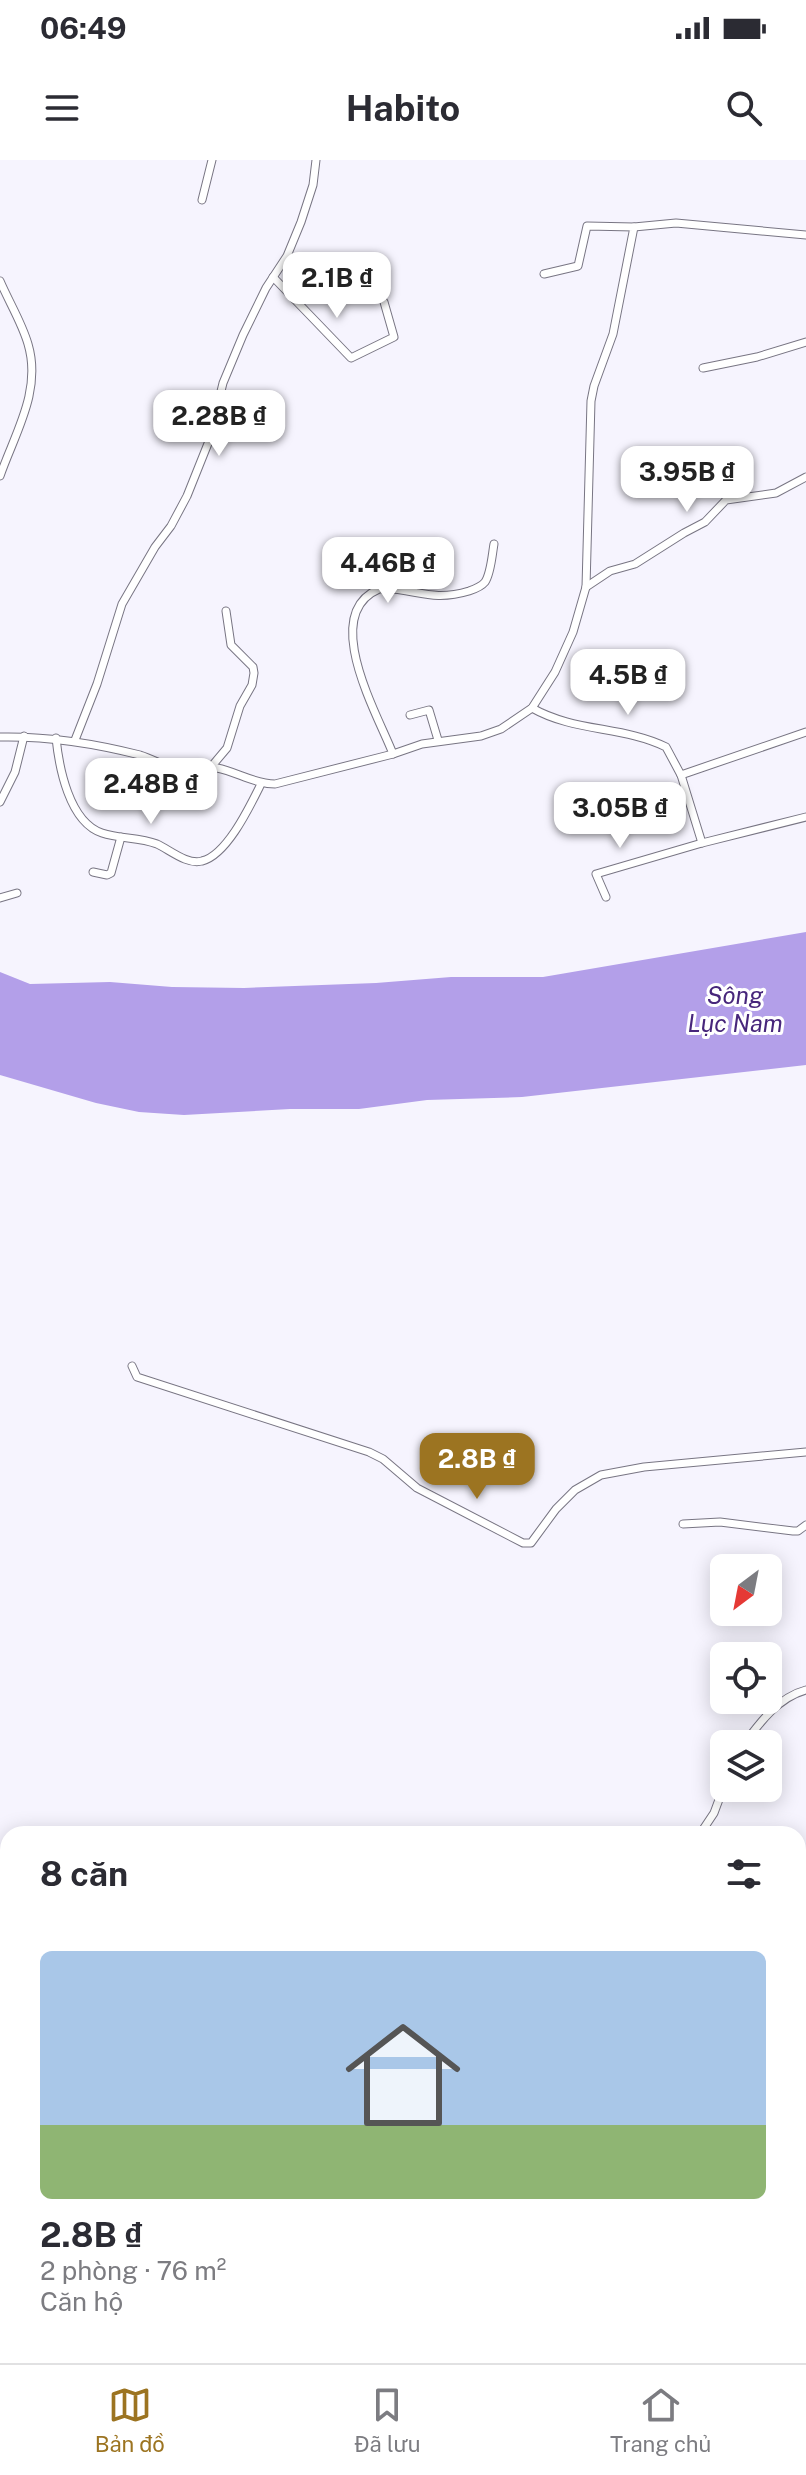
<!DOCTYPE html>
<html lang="vi">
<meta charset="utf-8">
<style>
body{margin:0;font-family:"Public Sans",sans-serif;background:#f2f2f3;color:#2b2b33;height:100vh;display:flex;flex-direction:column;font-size:30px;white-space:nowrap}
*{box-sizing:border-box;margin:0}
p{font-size:26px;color:#7c7c81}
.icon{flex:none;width:44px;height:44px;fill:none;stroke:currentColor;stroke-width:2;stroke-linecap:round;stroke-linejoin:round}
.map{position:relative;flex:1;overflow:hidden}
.sheet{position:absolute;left:0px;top:1666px;width:806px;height:538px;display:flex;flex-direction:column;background:#fff;border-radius:24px 24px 0 0;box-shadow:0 4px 20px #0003}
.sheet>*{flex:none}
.needle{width:52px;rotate:212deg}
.fabs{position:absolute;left:710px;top:1394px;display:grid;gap:16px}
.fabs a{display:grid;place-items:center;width:72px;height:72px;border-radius:12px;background:#fff;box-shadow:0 4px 20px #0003;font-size:40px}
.price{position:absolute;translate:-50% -68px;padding:0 18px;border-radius:16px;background:#fff;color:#222;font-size:26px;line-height:52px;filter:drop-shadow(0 2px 4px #0008)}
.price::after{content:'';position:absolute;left:50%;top:48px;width:24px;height:18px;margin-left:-12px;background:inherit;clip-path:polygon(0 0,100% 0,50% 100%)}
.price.selected{background:#9c7421;color:#fff}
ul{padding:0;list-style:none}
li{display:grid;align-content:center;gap:16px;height:424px;padding:0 40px}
li span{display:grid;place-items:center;height:248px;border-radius:12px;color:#555}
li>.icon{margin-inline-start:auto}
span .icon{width:144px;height:144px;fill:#fffc;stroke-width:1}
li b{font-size:34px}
h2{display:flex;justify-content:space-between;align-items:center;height:96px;padding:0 40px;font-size:34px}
.status{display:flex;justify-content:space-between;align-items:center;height:56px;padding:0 40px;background:#fff;direction:ltr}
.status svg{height:22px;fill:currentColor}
header{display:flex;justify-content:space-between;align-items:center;height:104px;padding:0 40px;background:#fff;font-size:36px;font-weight:700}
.dock{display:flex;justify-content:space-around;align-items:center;height:112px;border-top:2px solid #e1e1e2;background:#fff;font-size:22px;color:#7c7c81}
.dock a{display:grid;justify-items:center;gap:4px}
.dock .selected{color:#9c7421}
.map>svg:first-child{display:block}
</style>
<div class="status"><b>06:49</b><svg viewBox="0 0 49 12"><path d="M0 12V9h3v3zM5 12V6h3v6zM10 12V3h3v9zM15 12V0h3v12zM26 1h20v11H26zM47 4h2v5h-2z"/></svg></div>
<header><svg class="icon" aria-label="menu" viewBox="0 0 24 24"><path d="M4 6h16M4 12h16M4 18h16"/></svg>Habito<svg class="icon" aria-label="search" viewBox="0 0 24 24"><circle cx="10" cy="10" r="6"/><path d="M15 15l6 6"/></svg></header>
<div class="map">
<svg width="806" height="2203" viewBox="0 0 806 2203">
<rect width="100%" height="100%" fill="#f6f4fe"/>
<!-- water -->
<path fill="#b39fe9" d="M806,772V905L522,937L427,940L359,949H290L184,955L139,952L96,943L0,915V812L30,824L110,822L172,827L244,828L376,823L451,817H543Z"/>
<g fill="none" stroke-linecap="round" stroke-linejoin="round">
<defs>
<g id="minor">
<path d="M202,40L212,0"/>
<path d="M634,67L676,63L806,75"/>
<path d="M273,117L351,198L394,177L384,142"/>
<path d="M0,121C9,142 22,163 28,184C42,231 15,273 0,316"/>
<path d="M703,208L757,197L806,182"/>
<path d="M586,427L610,411L635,404L684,373L705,362L726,340L776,333L806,317"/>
<path d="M532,548C574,572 623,566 666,587L681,615L702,683"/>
<path d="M410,555L429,550L438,580"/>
<path d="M0,577C49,576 93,583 140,595C154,599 166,608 180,610C193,612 205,606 217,608C237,612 255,624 275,624L393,594L422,584L481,576L501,569L532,548L555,512L573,472L586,427L591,241L594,226L613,174L634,67L587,66L578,106L544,114"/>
<path d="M56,578C59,607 69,662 102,673C120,679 139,677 157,684C170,690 187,705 202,701C227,695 250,646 261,624"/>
<path d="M75,580L97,524L122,444L155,387L171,366L187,336L209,281L223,223L243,175L266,128L287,96L301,62L313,25L316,0"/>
<path d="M393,594C378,555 319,454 379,429C414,427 429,443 469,431C475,429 481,427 485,422C491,413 492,395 494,384"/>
<path d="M211,607L227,588L240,546L252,525L254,513L253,507L231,485L226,451"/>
<path d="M681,615L806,572"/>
<path d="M0,642L15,612L24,576"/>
<path d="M93,712L107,715L111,713L121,677"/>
<path d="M606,737L596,714L702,683L806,657"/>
<path d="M0,738L17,733"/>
<path d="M132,1206L137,1217L369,1292L383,1299L417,1328L523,1383H531L556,1349L575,1330L601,1315L644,1307L806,1292"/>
<path d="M683,1364L720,1362L793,1371H798L806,1365"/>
<path d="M744,1584C760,1562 779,1537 806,1530"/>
<path d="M700,1674L714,1653L724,1626"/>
<path d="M0,1758H8"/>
<path d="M440,2196L449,2203"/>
<path d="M103,2203L104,2196"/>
<path d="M396,2203L415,2196"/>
<path d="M520,2203L522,2196"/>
</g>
</defs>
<!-- minor casing -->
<use href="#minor" stroke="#787583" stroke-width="9"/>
<!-- minor -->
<use href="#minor" stroke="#fff" stroke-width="7"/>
</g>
<g text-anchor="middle" stroke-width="6" stroke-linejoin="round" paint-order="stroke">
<!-- water labels -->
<g font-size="24" font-style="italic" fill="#47267b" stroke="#fff">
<text x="735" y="844">Sông<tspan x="735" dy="28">Lục Nam</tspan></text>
</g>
</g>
</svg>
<div class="fabs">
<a><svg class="needle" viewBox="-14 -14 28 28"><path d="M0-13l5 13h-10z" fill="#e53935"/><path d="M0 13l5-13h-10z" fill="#7c7c81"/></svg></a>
<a><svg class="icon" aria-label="locate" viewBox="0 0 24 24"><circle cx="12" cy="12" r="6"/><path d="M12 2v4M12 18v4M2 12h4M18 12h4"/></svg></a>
<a><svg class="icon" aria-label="layers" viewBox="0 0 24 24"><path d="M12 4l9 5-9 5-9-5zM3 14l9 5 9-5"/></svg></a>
</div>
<b class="price" style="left:337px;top:160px">2.1B ₫</b>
<b class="price" style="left:219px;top:298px">2.28B ₫</b>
<b class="price" style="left:687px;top:354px">3.95B ₫</b>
<b class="price" style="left:388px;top:445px">4.46B ₫</b>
<b class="price" style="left:628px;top:557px">4.5B ₫</b>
<b class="price" style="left:151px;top:666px">2.48B ₫</b>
<b class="price" style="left:620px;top:690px">3.05B ₫</b>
<b class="price selected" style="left:477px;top:1341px">2.8B ₫</b>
<section class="sheet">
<h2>8 căn<svg class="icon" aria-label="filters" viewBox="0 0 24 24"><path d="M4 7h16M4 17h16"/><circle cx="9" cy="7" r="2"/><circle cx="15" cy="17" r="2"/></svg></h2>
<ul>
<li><span style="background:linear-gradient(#a9c7e8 70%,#8fb573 0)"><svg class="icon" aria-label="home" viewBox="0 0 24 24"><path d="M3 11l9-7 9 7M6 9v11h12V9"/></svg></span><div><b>2.8B ₫</b><p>2 phòng · 76 m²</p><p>Căn hộ</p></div></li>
</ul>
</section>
</div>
<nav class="dock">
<a class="selected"><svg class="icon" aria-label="map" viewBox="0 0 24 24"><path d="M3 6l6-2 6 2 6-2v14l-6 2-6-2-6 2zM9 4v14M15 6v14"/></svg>Bản đồ</a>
<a><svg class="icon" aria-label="saved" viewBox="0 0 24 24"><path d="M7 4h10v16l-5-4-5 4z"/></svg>Đã lưu</a>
<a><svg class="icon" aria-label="home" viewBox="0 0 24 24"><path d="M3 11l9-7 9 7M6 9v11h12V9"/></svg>Trang chủ</a>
</nav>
